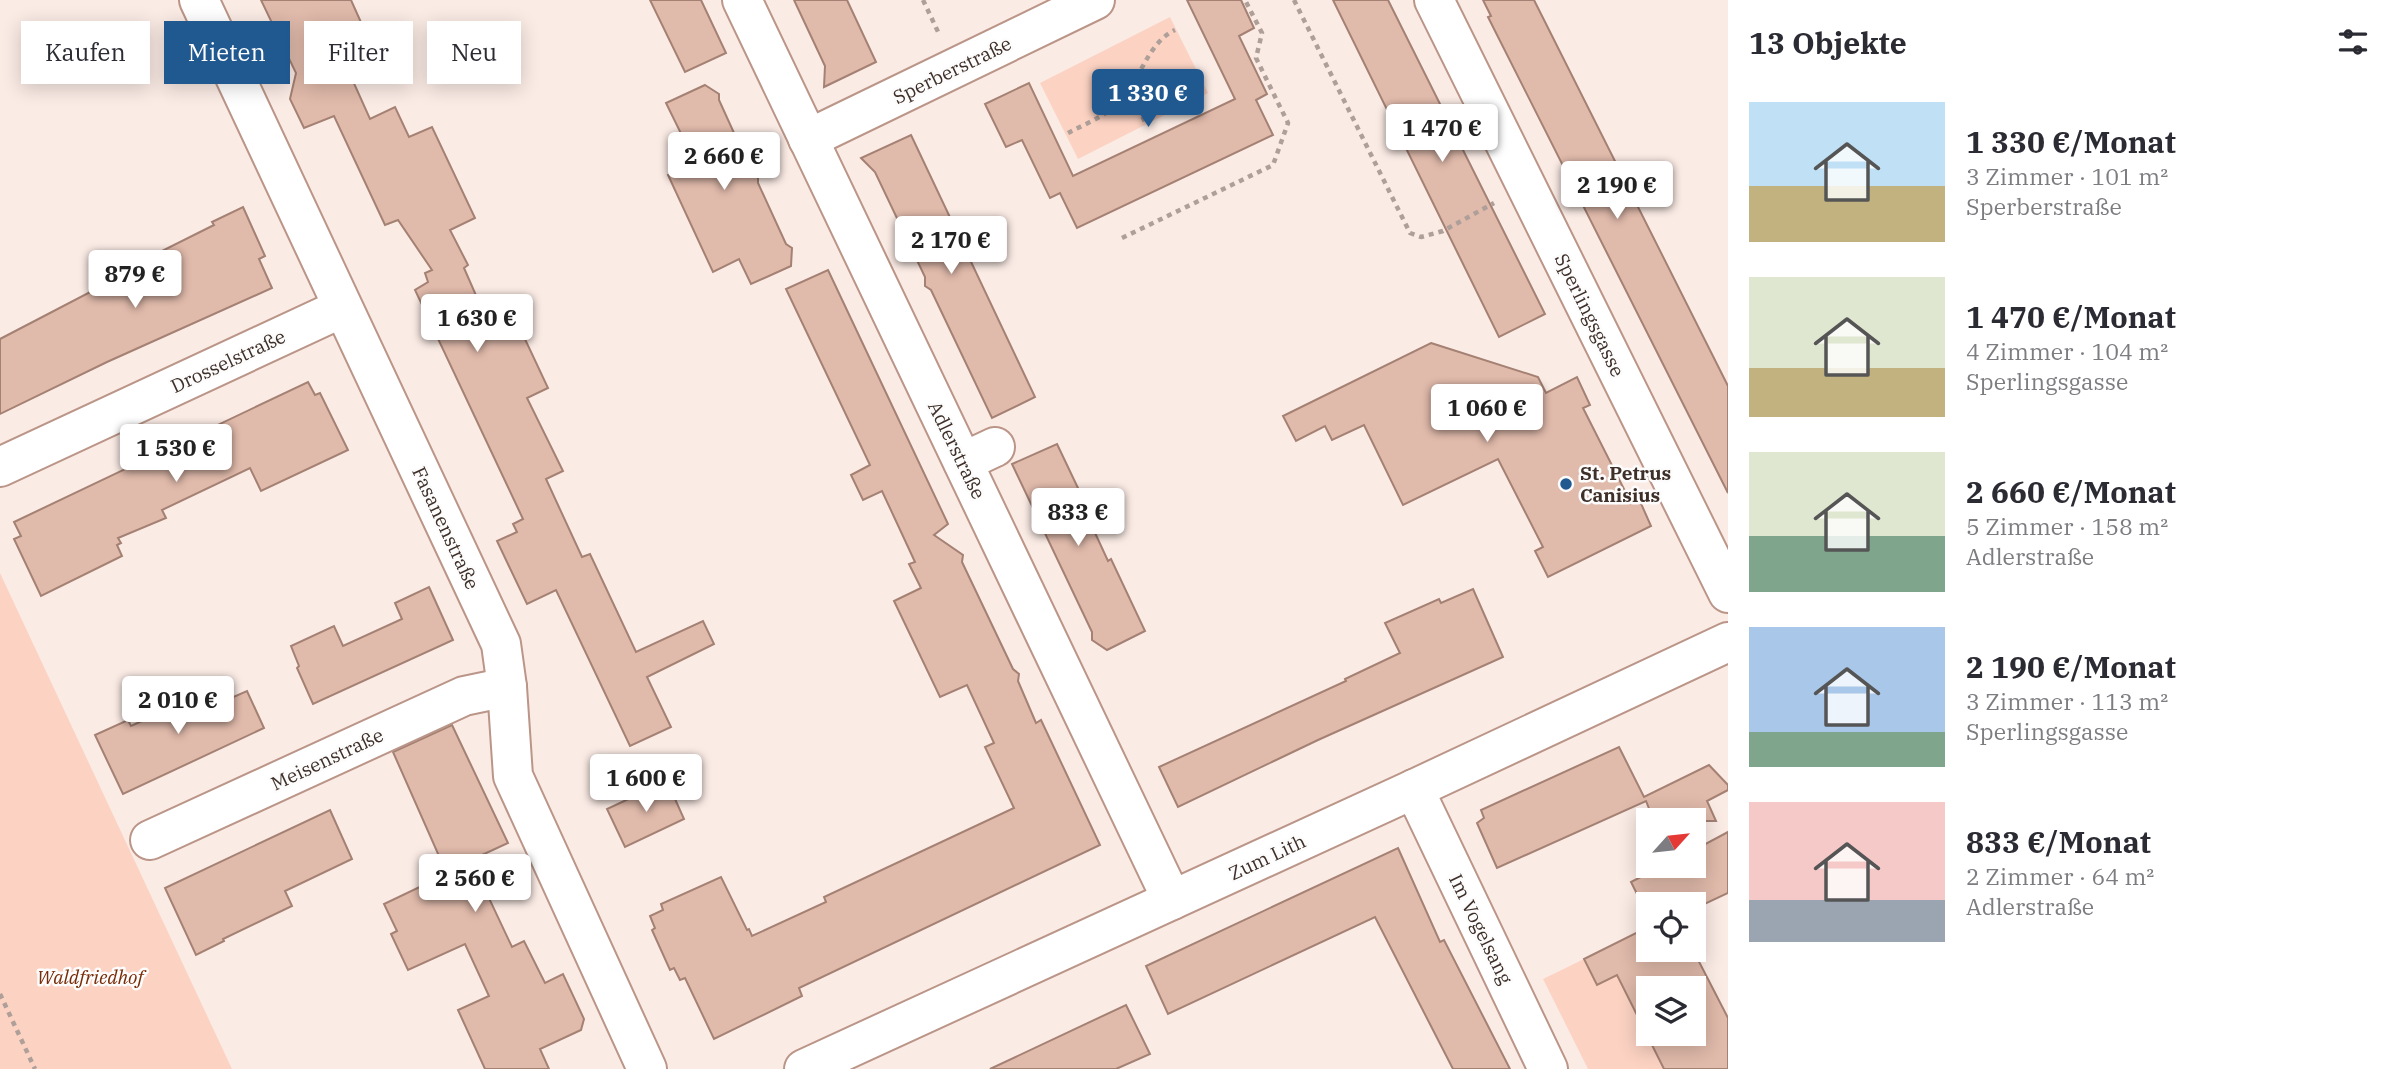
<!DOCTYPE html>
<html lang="de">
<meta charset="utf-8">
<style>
body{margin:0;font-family:"IBM Plex Serif",serif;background:#f2f2f3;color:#2b2b33;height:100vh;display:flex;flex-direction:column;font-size:26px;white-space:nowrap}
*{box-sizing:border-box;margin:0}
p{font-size:23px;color:#7c7c81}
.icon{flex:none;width:38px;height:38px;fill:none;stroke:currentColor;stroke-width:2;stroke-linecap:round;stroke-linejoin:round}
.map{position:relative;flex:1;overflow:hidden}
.details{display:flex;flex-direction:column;background:#fff;width:665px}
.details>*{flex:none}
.hud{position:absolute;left:21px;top:21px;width:665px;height:63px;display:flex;gap:14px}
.needle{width:46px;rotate:63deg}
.fabs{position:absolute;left:1636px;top:808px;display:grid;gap:14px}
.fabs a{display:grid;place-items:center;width:70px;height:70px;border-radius:0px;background:#fff;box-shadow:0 4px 18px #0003;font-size:35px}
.price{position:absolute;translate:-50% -60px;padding:0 16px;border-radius:7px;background:#fff;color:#222;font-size:23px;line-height:46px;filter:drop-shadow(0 2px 4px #0008)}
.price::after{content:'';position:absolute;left:50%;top:42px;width:21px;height:16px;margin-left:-10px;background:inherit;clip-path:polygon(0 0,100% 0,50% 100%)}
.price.selected{background:#205890;color:#fff}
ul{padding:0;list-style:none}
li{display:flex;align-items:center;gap:21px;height:175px;padding:0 21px}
li span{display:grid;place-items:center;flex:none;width:196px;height:140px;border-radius:0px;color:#555}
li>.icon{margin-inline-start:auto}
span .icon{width:84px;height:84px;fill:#fffc;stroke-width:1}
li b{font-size:30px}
h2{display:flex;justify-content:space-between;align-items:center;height:84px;padding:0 21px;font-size:30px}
.pill{padding:0 24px;border-radius:0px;background:#fff;box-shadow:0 4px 18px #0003;font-size:24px;line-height:63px}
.pill.selected{background:#205890;color:#fff}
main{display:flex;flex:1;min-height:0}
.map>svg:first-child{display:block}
</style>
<main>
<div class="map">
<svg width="1728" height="1069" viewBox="0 0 1728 1069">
<rect width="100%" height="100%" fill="#fbebe5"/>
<!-- green -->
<g fill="#fcd3c3">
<path d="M1170,17L1208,93L1078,159L1040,83Z"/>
<path d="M0,573L232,1069H0Z"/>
<path d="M1584,959L1597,985L1617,975L1664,1069H1588L1543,979Z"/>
</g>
<!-- building -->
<g fill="#e0baab" stroke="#a48173" stroke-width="2" fill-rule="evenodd">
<path d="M261,0H351L368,38L339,50L370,119L395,107L409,137L432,127L475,218L450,230L468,265L464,268L485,316L509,305L548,388L527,398L563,471L546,479L582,557L590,554L636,652L703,621L714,644L647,677L671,727L630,746L556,590L527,604L497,541L517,532L513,524L523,519L415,290L428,282L425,273L432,270L398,220L385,225L334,116L304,128L290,99L296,73Z"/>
<path d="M650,0H701L726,53L685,72Z"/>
<path d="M794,0H847L876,62L824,87L825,66Z"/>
<path d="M1187,0H1241L1254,28L1239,36L1267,94L1256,100L1273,135L1077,228L1060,193L1050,198L1022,140L1006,147L985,104L1029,83L1073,176L1235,99Z"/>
<path d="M1333,0H1388L1545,314L1499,337Z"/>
<path d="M1483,0H1534L1728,386V493L1488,17L1491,16Z"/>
<path d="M705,85L719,94V100L744,155L752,172L758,177V183L786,244L792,248L791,266L751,284L739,259L713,272L668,175L695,162L666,103Z"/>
<path d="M911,135L1035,397L992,418L931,290L925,286V277L875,172L861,158Z"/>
<path d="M243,207L265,256L259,259L272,288L107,362L0,414V339L94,290L96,292L155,263L152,256L214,225L212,222Z"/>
<path d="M828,270L948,524L934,535L963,555L962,562L1013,669L1019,674L1018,681L1036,723L1041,720L1100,845L799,988L802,996L714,1039L685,978L680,980L674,968L670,970L652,930L655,928L650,916L663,910L661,904L721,877L747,930L749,929L752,936L826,902L824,897L1014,808L985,747L994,743L967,685L940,697L894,601L921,588L909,564L915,562L882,491L863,500L851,475L870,465L786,289Z"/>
<path d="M1431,343L1538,377L1546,393L1577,377L1590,405L1583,408L1631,503L1639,499L1651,526L1548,577L1535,551L1543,547L1498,459L1403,505L1364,425L1332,440L1325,426L1296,441L1283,416Z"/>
<path d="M308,382L315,395L320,393L348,450L261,491L250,468L162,510L166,518L118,538L121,543L117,545L122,556L41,596L14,539L21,536L14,522Z"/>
<path d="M1057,444L1087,507L1084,509L1108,561L1111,559L1145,631L1107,650L1092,640V632L1012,464Z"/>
<path d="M429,587L453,640L313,704L297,668L299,666L291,646L334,626L343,646L402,619L395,603Z"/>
<path d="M1473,589L1503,657L1318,740L1178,807L1159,767L1346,681L1345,679L1400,653L1385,623L1439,599L1441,603Z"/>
<path d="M220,680L229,699L247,691L264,728L123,794L95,735L128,720L131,726L189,700L187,696Z"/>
<path d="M452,725L508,843L471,860L512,947L524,941L545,983L563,974L584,1019L581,1030L540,1049L549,1069H485L458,1010L489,996L465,944L408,970L391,934L397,931L384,904L447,874L393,752Z"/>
<path d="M1619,747L1644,797L1709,765L1728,785V790L1707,801L1716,821H1654L1646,801L1497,868L1477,823L1484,818L1481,810Z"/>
<path d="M667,781L684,819L625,847L607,809Z"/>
<path d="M330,810L352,859L285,891L292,906L223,939L224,941L196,955L165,888Z"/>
<path d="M1728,832V893L1694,909V905H1648V916L1631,882L1662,866H1694V850Z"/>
<path d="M1398,848L1440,942L1444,940L1510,1069H1453L1375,917L1168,1014L1146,966Z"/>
<path d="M1648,927V950H1693L1728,1018V1069H1664L1617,975L1597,985L1584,959ZM1648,989H1694V1034H1648Z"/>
<path d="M1126,1005L1150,1054L1116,1069H990Z"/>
</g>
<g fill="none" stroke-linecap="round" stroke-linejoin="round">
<defs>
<g id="minor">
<path d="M199,0L501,644L507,687L513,776L647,1069"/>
<path d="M742,0L1172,900"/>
<path d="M1434,0L1728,593"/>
<path d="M808,139L1095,0"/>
<path d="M963,462L995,447"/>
<path d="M0,467L342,308"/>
<path d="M1414,789L1548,1069"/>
<path d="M150,840L464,696L507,687"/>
<path d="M804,1069L1414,789L1728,642"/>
</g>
</defs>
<!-- minor casing -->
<use href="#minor" stroke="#ba9588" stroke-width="42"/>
<!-- path -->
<g stroke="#af9f99" stroke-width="4.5" stroke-dasharray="5 5" stroke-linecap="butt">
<path d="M923,0L940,36"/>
<path d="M1294,0L1410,233L1421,237L1443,231L1494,203"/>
<path d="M1129,90L1146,124"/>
<path d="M1068,133C1085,124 1106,116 1119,102C1141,80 1147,43 1175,30"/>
<path d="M1122,238L1273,165L1288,123L1256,58L1262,33L1245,0"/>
<path d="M0,994L35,1069"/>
</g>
<!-- minor -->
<use href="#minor" stroke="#fff" stroke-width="38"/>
</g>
<!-- markers -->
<circle fill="#205890" stroke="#fcfcfc" stroke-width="2.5" cx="1566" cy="484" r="7"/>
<g text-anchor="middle" stroke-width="5" stroke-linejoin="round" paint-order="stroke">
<!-- street labels -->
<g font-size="19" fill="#3e2f29" stroke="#fcfcfc">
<text transform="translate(952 70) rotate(-26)" y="7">Sperberstraße</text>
<text transform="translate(1590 315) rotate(64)" y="7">Sperlingsgasse</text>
<text transform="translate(228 361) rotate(-25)" y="7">Drosselstraße</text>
<text transform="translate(957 450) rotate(64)" y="7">Adlerstraße</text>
<text transform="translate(446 528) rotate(65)" y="7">Fasanenstraße</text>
<text transform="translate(327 759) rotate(-25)" y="7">Meisenstraße</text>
<text transform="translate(1267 857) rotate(-25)" y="7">Zum Lith</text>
<text transform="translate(1481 929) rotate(64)" y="7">Im Vogelsang</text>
</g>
<!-- poi labels -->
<g font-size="19" font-weight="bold" fill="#3e2f29" stroke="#fcfcfc" text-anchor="start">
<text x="1580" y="480">St. Petrus<tspan x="1580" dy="22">Canisius</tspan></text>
</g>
<!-- park labels -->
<g font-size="19" font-style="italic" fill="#782b06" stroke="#fcfcfc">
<text x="90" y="984">Waldfriedhof</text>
</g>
</g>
</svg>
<div class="fabs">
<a><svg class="needle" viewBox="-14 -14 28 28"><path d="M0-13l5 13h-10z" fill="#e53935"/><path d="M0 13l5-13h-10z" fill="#7c7c81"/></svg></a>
<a><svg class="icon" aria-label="locate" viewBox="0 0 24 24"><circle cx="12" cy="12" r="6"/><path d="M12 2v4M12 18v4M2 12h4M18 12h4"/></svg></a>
<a><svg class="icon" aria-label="layers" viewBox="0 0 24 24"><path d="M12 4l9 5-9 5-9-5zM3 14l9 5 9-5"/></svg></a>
</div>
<b class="price selected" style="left:1148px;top:129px">1 330 €</b>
<b class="price" style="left:1442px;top:164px">1 470 €</b>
<b class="price" style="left:724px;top:192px">2 660 €</b>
<b class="price" style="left:1617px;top:221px">2 190 €</b>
<b class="price" style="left:951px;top:276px">2 170 €</b>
<b class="price" style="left:135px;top:310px">879 €</b>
<b class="price" style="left:477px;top:354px">1 630 €</b>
<b class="price" style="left:1487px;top:444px">1 060 €</b>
<b class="price" style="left:176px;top:484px">1 530 €</b>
<b class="price" style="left:1078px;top:548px">833 €</b>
<b class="price" style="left:178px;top:736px">2 010 €</b>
<b class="price" style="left:646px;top:814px">1 600 €</b>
<b class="price" style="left:475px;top:914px">2 560 €</b>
<div class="hud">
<a class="pill">Kaufen</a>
<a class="pill selected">Mieten</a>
<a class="pill">Filter</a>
<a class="pill">Neu</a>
</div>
</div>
<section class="details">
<h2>13 Objekte<svg class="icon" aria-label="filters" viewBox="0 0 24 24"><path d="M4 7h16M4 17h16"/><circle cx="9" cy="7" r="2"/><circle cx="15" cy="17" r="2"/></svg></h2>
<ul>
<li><span style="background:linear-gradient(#bfe0f5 60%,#c2b280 0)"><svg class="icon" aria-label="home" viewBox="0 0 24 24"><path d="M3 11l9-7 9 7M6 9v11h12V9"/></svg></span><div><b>1 330 €/Monat</b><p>3 Zimmer · 101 m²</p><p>Sperberstraße</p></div></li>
<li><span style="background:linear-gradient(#dfe7d0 65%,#c2b280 0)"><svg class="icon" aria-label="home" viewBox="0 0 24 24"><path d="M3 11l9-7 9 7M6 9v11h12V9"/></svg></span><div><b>1 470 €/Monat</b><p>4 Zimmer · 104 m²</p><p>Sperlingsgasse</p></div></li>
<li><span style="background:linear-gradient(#dfe7d0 60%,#7fa58c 0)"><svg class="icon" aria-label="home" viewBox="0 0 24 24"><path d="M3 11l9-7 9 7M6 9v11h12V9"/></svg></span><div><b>2 660 €/Monat</b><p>5 Zimmer · 158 m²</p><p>Adlerstraße</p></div></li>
<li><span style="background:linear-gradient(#a9c7e8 75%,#7fa58c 0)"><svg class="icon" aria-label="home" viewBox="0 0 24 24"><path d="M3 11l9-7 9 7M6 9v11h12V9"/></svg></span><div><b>2 190 €/Monat</b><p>3 Zimmer · 113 m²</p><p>Sperlingsgasse</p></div></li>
<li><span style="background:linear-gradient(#f6c9c9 70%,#9aa5b1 0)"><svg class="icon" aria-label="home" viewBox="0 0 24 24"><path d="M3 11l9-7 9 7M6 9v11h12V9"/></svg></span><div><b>833 €/Monat</b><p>2 Zimmer · 64 m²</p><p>Adlerstraße</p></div></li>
</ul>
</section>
</main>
